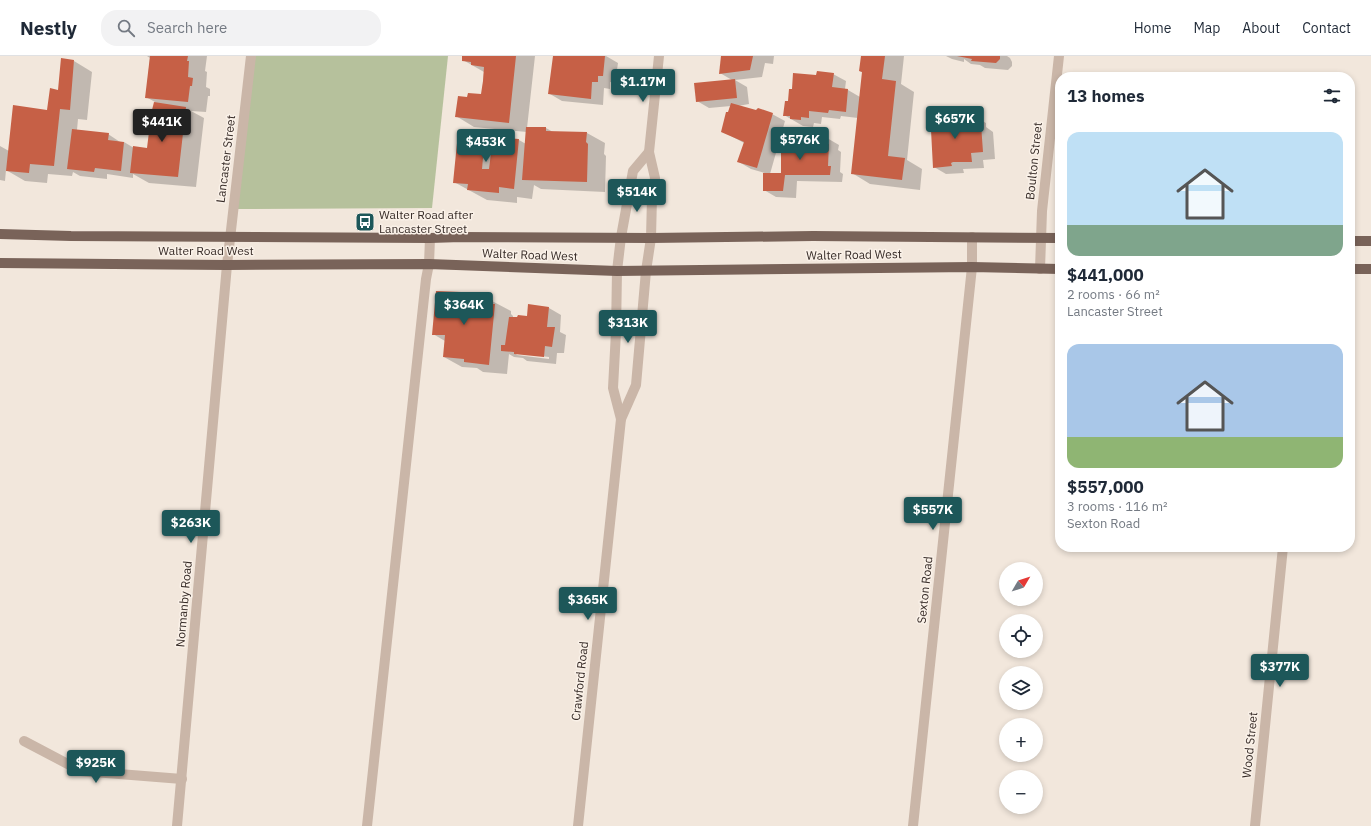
<!DOCTYPE html>
<meta charset="utf-8">
<style>
body{margin:0;font-family:"IBM Plex Sans",sans-serif;background:#f2f2f3;color:#1f2937;height:100vh;display:flex;flex-direction:column;font-size:15px;white-space:nowrap}
*{box-sizing:border-box;margin:0}
p{font-size:13px;color:#747a83}
.icon{flex:none;width:22px;height:22px;fill:none;stroke:currentColor;stroke-width:2;stroke-linecap:round;stroke-linejoin:round}
.map{position:relative;flex:1;overflow:hidden}
.details{position:absolute;left:1055px;top:16px;width:300px;height:480px;display:flex;flex-direction:column;background:#fff;border-radius:16px;box-shadow:0 2px 6px #0003}
.details>*{flex:none}
.needle{width:26px;rotate:51deg}
.tools{position:absolute;left:999px;top:506px;display:grid;gap:8px}
.tools a{display:grid;place-items:center;width:44px;height:44px;border-radius:50%;background:#fff;box-shadow:0 2px 6px #0003;font-size:20px}
.price{position:absolute;translate:-50% -34px;padding:0 9px;border-radius:4px;background:#1d5759;color:#fff;font-size:13px;line-height:26px;filter:drop-shadow(0 1px 2px #0008)}
.price::after{content:'';position:absolute;left:50%;top:24px;width:12px;height:9px;margin-left:-6px;background:inherit;clip-path:polygon(0 0,100% 0,50% 100%)}
.price.selected{background:#222;color:#fff}
ul{padding:0;list-style:none}
li{display:grid;align-content:center;gap:8px;height:212px;padding:0 12px}
li span{display:grid;place-items:center;height:124px;border-radius:12px;color:#555}
li>.icon{margin-inline-start:auto}
span .icon{width:72px;height:72px;fill:#fffc;stroke-width:1}
li b{font-size:17px}
h2{display:flex;justify-content:space-between;align-items:center;height:48px;padding:0 12px;font-size:17px}
header{display:flex;align-items:center;gap:24px;box-sizing:border-box;height:56px;padding:0 20px;background:#fff;border-bottom:1px solid #e0e1e3}
header strong{font-size:19px}
nav{display:flex;gap:22px;margin-inline-start:auto;font-size:14px}
.search{width:280px;height:36px;background:#f2f2f3;display:flex;align-items:center;gap:10px;box-sizing:border-box;padding:0 14px;border-radius:16px;color:#747a83;font-size:15px}
.map>svg:first-child{display:block}
</style>
<header>
<strong>Nestly</strong>
<div class="search"><svg class="icon" aria-label="search" viewBox="0 0 24 24"><circle cx="10" cy="10" r="6"/><path d="M15 15l6 6"/></svg>Search here</div>
<nav><a>Home</a><a>Map</a><a>About</a><a>Contact</a></nav>
</header>
<div class="map">
<svg width="1371" height="770" viewBox="0 0 1371 770">
<rect width="100%" height="100%" fill="#f2e7dc"/>
<!-- green -->
<path fill="#b6c19c" d="M251,0H448L432,152L233,153Z"/>
<!-- shadow -->
<g fill="#0003" fill-rule="evenodd">
<path d="M147,0H207L205,15L207,16L206,31L210,33V40H208L206,56L191,55L204,62L196,131L149,127L133,118V122L107,118V123L80,120L73,116L72,120L48,118L47,127L25,125L6,114L5,125L0,124V90L9,95L48,55L74,5L92,16L87,64L78,63L77,74L108,78L120,86H124L134,92L148,93L157,62L158,57L153,54L155,46L146,41L150,2Z"/>
<path d="M463,0H535L527,72H546L553,76L587,77L605,87L604,98L606,100L605,136L541,133L534,129L532,143L517,141V147L487,144L454,126L485,81L493,86L494,82L519,84L526,88L527,76L474,71L456,60L468,42L482,39L484,16L463,4Z"/>
<path d="M554,0H606L618,7L615,27L610,26V33L604,32L603,49L562,45L550,38Z"/>
<path d="M726,0H774L773,8L765,7L762,21L735,24L747,31L749,48L738,50L758,56L772,58L785,65L770,118H782L827,82L839,89L838,94L841,96L840,116L843,118L842,126L797,125L796,142L776,141L764,134L768,118L751,113L739,106L744,87L722,75L727,56L729,57L731,50L709,52L697,45L732,24L720,17Z"/>
<path d="M862,0H904L901,28L914,36L907,104L922,113L920,134L870,128L852,117L858,62L841,60L840,63L822,61L821,68L814,67L813,71L803,70L784,59L789,47L817,20L833,18L846,25L845,33L848,34L860,41L863,17L860,15Z"/>
<path d="M946,0H1007L1010,2L1012,6V10L1008,14L985,12L980,9L971,8L964,3V6L952,3Z"/>
<path d="M973,60L986,67V71L993,76L995,103L983,104L984,112L963,113L964,117L946,118L934,111Z"/>
<path d="M460,237L474,243L492,245L511,255V258L513,260V262L528,261L529,250L549,252L561,259L560,276L566,279L564,297H557L556,308L527,305L523,302L514,301L509,298L507,318L483,316L477,312L462,311L444,301L445,285L433,278ZM515,297L549,301V303L517,299Z"/>
</g>
<!-- building -->
<g fill="#c66046">
<path d="M150,0H188L187,5H189L188,21L193,22L192,30H190L188,46L145,42Z"/>
<path d="M462,0H516L509,67L455,61L458,40L467,41L468,37L481,38L483,25L484,11L471,9V6L462,5Z"/>
<path d="M553,0H605L603,20H598V26H592L591,43L548,38Z"/>
<path d="M721,0H753L750,14L719,18Z"/>
<path d="M861,0H885L882,23L896,25L888,100L905,102L902,124L851,118L862,16L859,15Z"/>
<path d="M957,0H1000V3L996,7L971,5L972,3Z"/>
<path d="M61,2L74,4L70,54L60,53L54,110L30,108L29,117L6,115L13,49L47,54L50,32L58,34Z"/>
<path d="M817,15L834,17L832,31L848,33L846,56L829,54L828,57L809,55V62L801,61V64L790,63V60H783L785,45H788L789,33H792L793,17L816,19Z"/>
<path d="M735,23L737,42L696,46L694,27Z"/>
<path d="M154,46L186,51L178,121L130,117L133,90L147,92L151,60L156,61L157,55L152,54Z"/>
<path d="M731,47L756,54L758,52L773,57L757,112L737,106L744,86L721,76L726,56H728Z"/>
<path d="M974,59V67L981,68L983,96L971,97L972,106H953L951,107L952,110L933,112L931,74V70H933L932,61Z"/>
<path d="M526,71H546V75L587,76L586,86L588,88L587,126L522,124Z"/>
<path d="M72,73L109,77L108,84L124,86L121,115L95,112L94,116L67,113Z"/>
<path d="M458,77L485,80L482,113H489L493,81L519,83L514,133L499,131V137L467,134L468,128L453,127Z"/>
<path d="M784,80L827,81L826,88H829L828,110H831L830,119H785L783,135H763V117H781V88L784,87Z"/>
<path d="M436,235L461,236L460,239L470,240V242L493,244V248H495L489,309L464,306V303L443,301L445,279H432Z"/>
<path d="M528,248L549,251L547,271H555L552,291L545,290L544,301L514,298V296L501,295V289H505L509,261H517L518,259L527,260Z"/>
</g>
<g fill="none" stroke-linecap="round" stroke-linejoin="round">
<!-- service -->
<path stroke="#cab6a8" stroke-width="10" d="M367,770L426,223L429,208L430,182"/>
<!-- minor -->
<g stroke="#cab6a8" stroke-width="10">
<path d="M1040,213L1042,155L1059,0"/>
<path d="M621,363L613,332L616,276L617,215L621,181L633,115L649,96"/>
<path d="M24,685L81,715L182,723"/>
<path d="M177,770L227,209L251,0"/>
<path d="M578,770L621,363L636,329L646,215L651,182L652,141L655,122L649,96L659,0"/>
<path d="M913,770L972,211V181"/>
<path d="M1255,770L1283,491"/>
</g>
<!-- primary -->
<g stroke="#796359" stroke-width="10">
<path d="M0,178L71,180L430,182L461,181L651,182L813,180L1060,182"/>
<path d="M1350,185H1371"/>
<path d="M0,207L227,209L429,208L617,215L972,211L1060,213"/>
<path d="M1350,213H1371"/>
</g>
</g>
<!-- icons -->
<defs>
<symbol id="bus-square" viewBox="-11 -11 22 22"><rect x="-9" y="-9" width="18" height="18" rx="4" fill="#1d5759" stroke="#faf1e8"/><path d="M-5-6H5V4H4V6H2V4H-2V6H-4V4H-5ZM-3.5-4V0h7V-4ZM-3.5 1.2v1.5H-2V1.2ZM2 1.2v1.5H3.5V1.2Z" fill="#fff"/></symbol>
</defs>
<g fill-rule="evenodd">
<use href="#bus-square" x="354" y="155" width="22" height="22"/>
</g>
<g text-anchor="middle" stroke-width="3" stroke-linejoin="round" paint-order="stroke">
<!-- street labels -->
<g font-size="12" fill="#372c28" stroke="#faf1e8">
<text transform="translate(226 103) rotate(-83)" y="4">Lancaster Street</text>
<text transform="translate(1034 105) rotate(-84)" y="4">Boulton Street</text>
<text x="206" y="199">Walter Road West</text>
<text transform="translate(530 199) rotate(2)" y="4">Walter Road West</text>
<text transform="translate(854 199) rotate(-1)" y="4">Walter Road West</text>
<text transform="translate(925 534) rotate(-84)" y="4">Sexton Road</text>
<text transform="translate(184 548) rotate(-85)" y="4">Normanby Road</text>
<text transform="translate(580 625) rotate(-84)" y="4">Crawford Road</text>
<text transform="translate(1250 689) rotate(-84)" y="4">Wood Street</text>
</g>
<!-- poi labels -->
<g font-size="12" fill="#372c28" stroke="#faf1e8" text-anchor="start">
<text x="379" y="163">Walter Road after<tspan x="379" dy="14">Lancaster Street</tspan></text>
</g>
</g>
</svg>
<div class="tools">
<a><svg class="needle" viewBox="-14 -14 28 28"><path d="M0-13l5 13h-10z" fill="#e53935"/><path d="M0 13l5-13h-10z" fill="#747a83"/></svg></a>
<a><svg class="icon" aria-label="locate" viewBox="0 0 24 24"><circle cx="12" cy="12" r="6"/><path d="M12 2v4M12 18v4M2 12h4M18 12h4"/></svg></a>
<a><svg class="icon" aria-label="layers" viewBox="0 0 24 24"><path d="M12 4l9 5-9 5-9-5zM3 14l9 5 9-5"/></svg></a>
<a>+</a>
<a>−</a>
</div>
<b class="price" style="left:643px;top:47px">$1.17M</b>
<b class="price" style="left:955px;top:84px">$657K</b>
<b class="price selected" style="left:162px;top:87px">$441K</b>
<b class="price" style="left:800px;top:105px">$576K</b>
<b class="price" style="left:486px;top:107px">$453K</b>
<b class="price" style="left:637px;top:157px">$514K</b>
<b class="price" style="left:464px;top:270px">$364K</b>
<b class="price" style="left:628px;top:288px">$313K</b>
<b class="price" style="left:933px;top:475px">$557K</b>
<b class="price" style="left:191px;top:488px">$263K</b>
<b class="price" style="left:588px;top:565px">$365K</b>
<b class="price" style="left:1280px;top:632px">$377K</b>
<b class="price" style="left:96px;top:728px">$925K</b>
<section class="details">
<h2>13 homes<svg class="icon" aria-label="filters" viewBox="0 0 24 24"><path d="M4 7h16M4 17h16"/><circle cx="9" cy="7" r="2"/><circle cx="15" cy="17" r="2"/></svg></h2>
<ul>
<li><span style="background:linear-gradient(#bfe0f5 75%,#7fa58c 0)"><svg class="icon" aria-label="home" viewBox="0 0 24 24"><path d="M3 11l9-7 9 7M6 9v11h12V9"/></svg></span><div><b>$441,000</b><p>2 rooms · 66 m²</p><p>Lancaster Street</p></div></li>
<li><span style="background:linear-gradient(#a9c7e8 75%,#8fb573 0)"><svg class="icon" aria-label="home" viewBox="0 0 24 24"><path d="M3 11l9-7 9 7M6 9v11h12V9"/></svg></span><div><b>$557,000</b><p>3 rooms · 116 m²</p><p>Sexton Road</p></div></li>
</ul>
</section>
</div>
